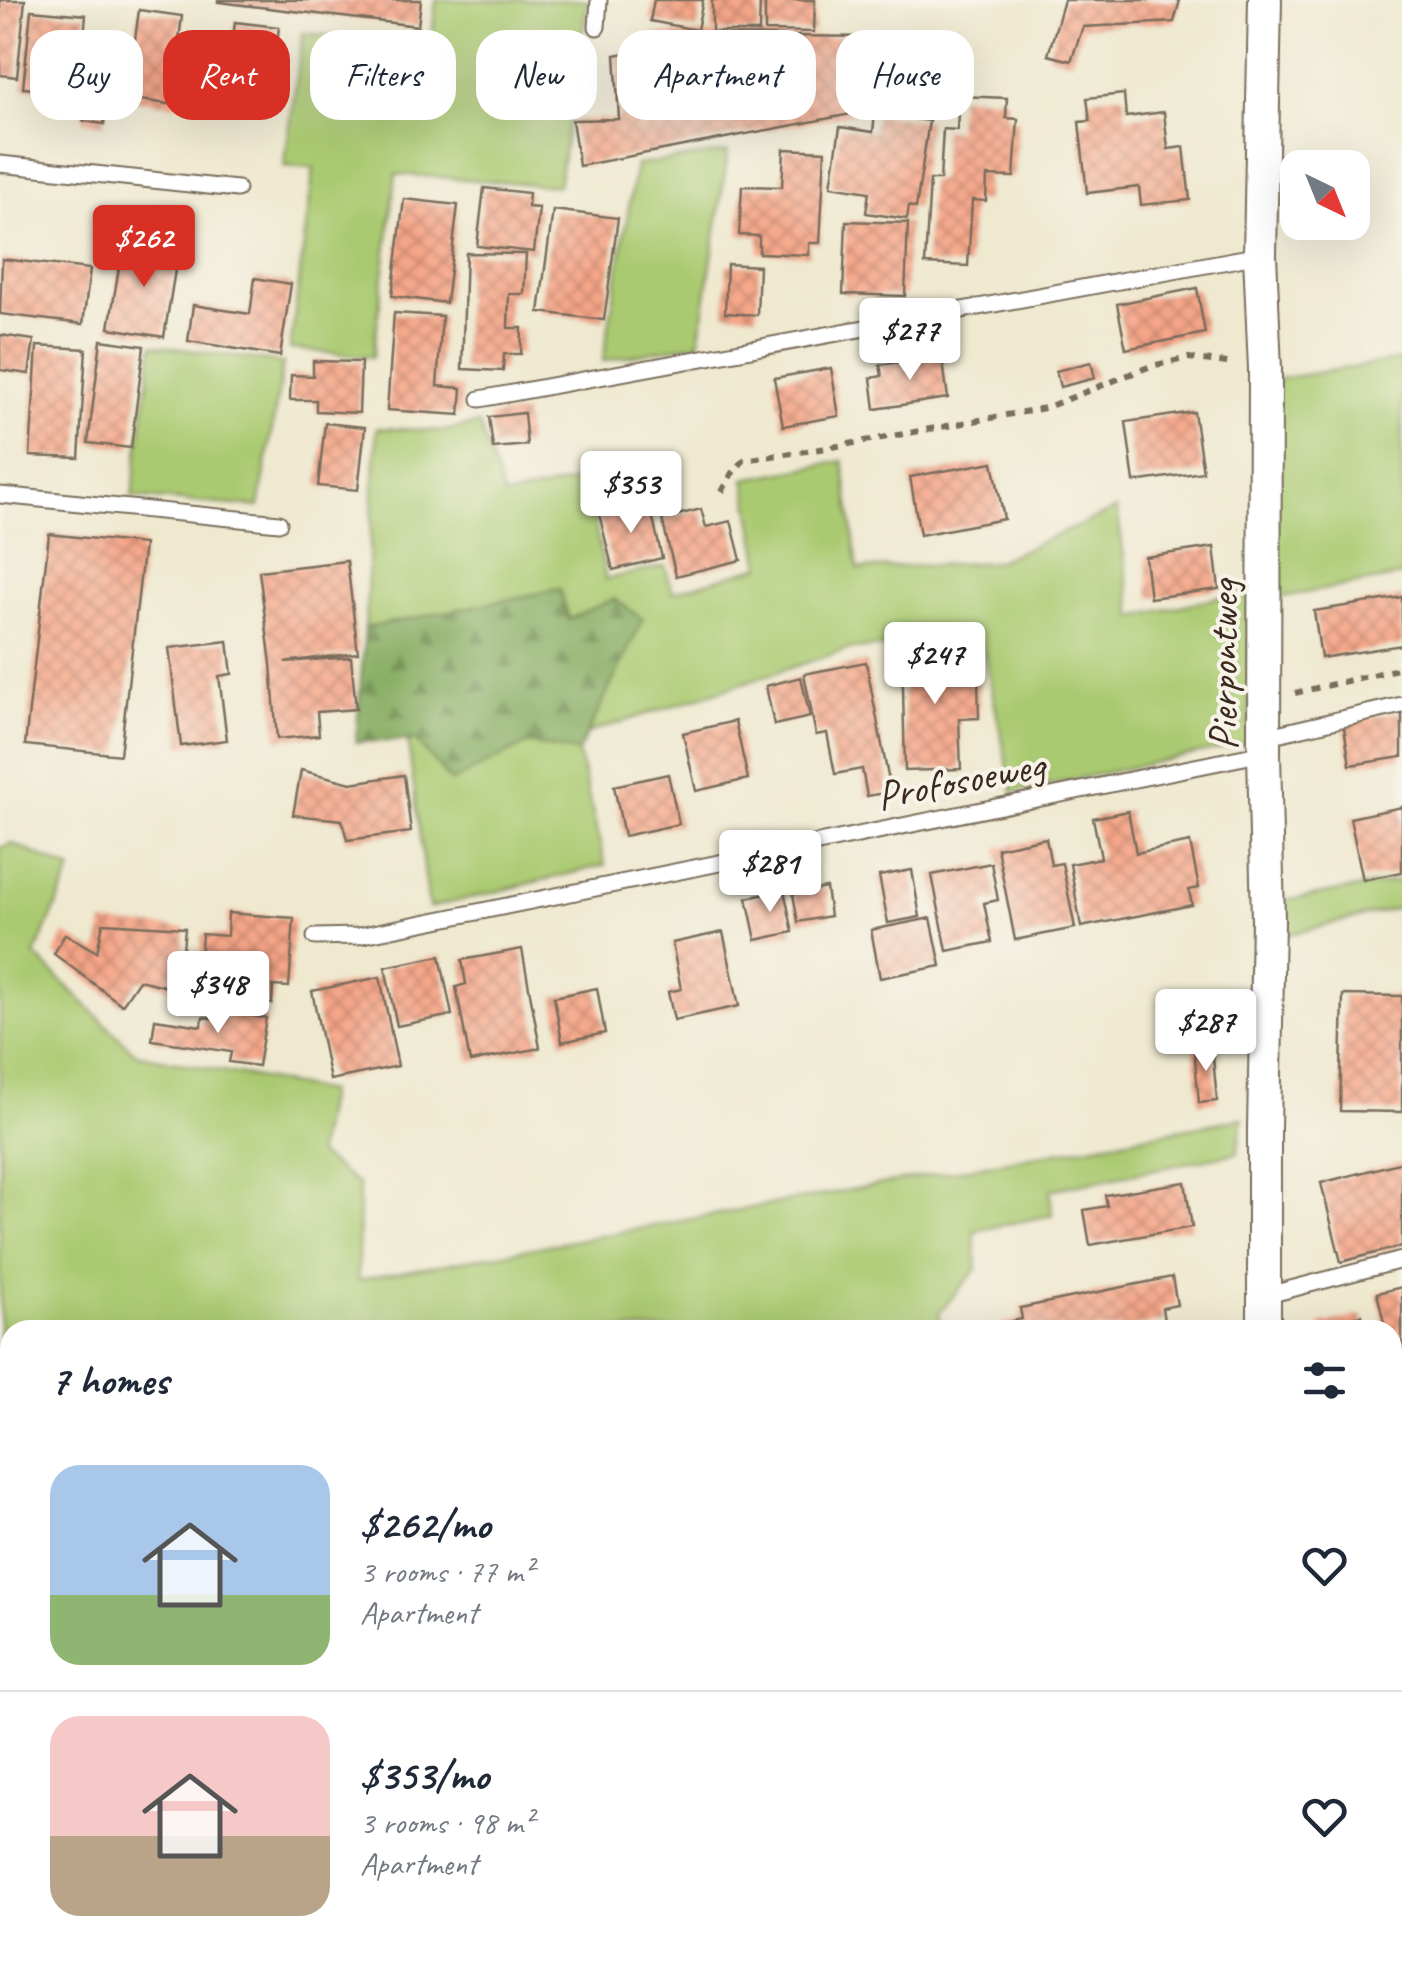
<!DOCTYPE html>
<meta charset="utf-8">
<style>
body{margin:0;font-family:Caveat,sans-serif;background:#f2f2f3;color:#1f2937;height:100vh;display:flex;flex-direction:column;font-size:38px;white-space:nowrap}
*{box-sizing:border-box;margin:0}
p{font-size:32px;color:#747a83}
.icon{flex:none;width:55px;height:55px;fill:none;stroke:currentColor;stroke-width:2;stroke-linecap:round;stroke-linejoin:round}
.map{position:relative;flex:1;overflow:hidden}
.sheet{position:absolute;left:0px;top:1320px;width:1402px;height:642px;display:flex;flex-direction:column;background:#fff;border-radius:30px 30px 0 0;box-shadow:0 10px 40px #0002}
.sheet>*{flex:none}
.guide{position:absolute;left:30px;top:30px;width:1342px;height:90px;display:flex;gap:20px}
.needle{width:65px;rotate:137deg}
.tools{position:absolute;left:1280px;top:150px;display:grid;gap:20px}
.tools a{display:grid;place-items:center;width:90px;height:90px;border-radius:20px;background:#fff;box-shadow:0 10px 40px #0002;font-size:50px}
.price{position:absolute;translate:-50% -85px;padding:0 22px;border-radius:10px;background:#fff;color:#222;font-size:32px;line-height:65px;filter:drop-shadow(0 2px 5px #0008)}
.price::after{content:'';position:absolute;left:50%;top:60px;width:30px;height:22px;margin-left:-15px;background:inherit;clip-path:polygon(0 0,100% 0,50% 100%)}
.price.on{background:#d93025;color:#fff}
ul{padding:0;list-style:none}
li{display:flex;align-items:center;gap:30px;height:250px;padding:0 50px}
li+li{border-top:2px solid #e0e1e3}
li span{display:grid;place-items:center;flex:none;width:280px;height:200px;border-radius:30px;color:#555}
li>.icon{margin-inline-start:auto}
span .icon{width:120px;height:120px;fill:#fffc;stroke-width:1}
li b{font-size:42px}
h2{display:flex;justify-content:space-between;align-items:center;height:120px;padding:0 50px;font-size:42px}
.pill{padding:0 35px;border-radius:30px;background:#fff;box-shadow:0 10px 40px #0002;font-size:35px;line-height:90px}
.pill.on{background:#d93025;color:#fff}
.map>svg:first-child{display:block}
</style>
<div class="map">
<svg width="1402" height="1962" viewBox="0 0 1402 1962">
<defs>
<pattern id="forest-firs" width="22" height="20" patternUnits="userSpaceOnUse" patternTransform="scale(2.5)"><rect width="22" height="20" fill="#87ae63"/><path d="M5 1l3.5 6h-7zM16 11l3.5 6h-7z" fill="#708e51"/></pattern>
<pattern id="wetland-marsh" width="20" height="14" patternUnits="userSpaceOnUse" patternTransform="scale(2.5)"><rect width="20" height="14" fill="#aaca71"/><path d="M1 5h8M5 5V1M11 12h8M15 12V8" fill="none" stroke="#8ca45c"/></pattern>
<pattern id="building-cross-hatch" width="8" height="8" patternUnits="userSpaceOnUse" patternTransform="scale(2.5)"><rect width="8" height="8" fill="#f6a688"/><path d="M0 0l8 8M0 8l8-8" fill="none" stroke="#c8876f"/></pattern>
</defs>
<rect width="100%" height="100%" fill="#f7f3e8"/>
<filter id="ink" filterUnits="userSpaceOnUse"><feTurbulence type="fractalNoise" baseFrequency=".01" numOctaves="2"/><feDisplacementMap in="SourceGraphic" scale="20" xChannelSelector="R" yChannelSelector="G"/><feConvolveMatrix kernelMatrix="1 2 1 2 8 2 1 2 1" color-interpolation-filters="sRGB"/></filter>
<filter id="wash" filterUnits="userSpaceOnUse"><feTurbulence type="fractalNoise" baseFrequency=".0048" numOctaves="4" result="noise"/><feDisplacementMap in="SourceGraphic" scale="40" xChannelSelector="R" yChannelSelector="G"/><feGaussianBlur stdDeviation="2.25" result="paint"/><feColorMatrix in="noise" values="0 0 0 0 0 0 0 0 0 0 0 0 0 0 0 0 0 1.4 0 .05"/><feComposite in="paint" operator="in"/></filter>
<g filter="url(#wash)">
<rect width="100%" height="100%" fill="#efe9d0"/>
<!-- grass -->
<g fill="#aaca71" stroke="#727a48" stroke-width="2.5">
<path d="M436,0H588L558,186L396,174L373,357L290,349L314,168L284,166L303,33L431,45Z"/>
<path d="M728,152L699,343L603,361L636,165Z"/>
<path d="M153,345L283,363L259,507L132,497Z"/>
<path d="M1402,360V576L1277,598L1276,379Z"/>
<path d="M479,424L504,497L586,479L606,579L665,566L673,592L761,566L745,479L843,461L858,569L995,562L1117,509L1133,617L1250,590L1248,743L1013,792L984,652L977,641L849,649L588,733L642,620H569L560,590L365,628L377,428L443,431Z"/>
<path d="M416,740L451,782L529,743L578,752L605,865L429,908L408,741Z"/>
<path d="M11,843L72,870L35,955L136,1054L328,1092L317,1154L359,1185L358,1280L1243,1118L1237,1153L1050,1190L1052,1215L974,1231L977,1269L939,1313L941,1330H10V1943L0,1942V848Z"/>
<path d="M1402,880V907L1278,937L1283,901Z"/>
<path d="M863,1952L870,1962H148L78,1953Z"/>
<path d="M1154,1952L1254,1953V1962H1062Z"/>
</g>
<!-- forest -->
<g fill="url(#forest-firs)" stroke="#616c40" stroke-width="2.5">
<path d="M560,589L569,619L614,599L643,619L578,752L529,743L451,782L416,740L356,742L365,628Z"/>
<path d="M863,1953H1154L1062,1962H870Z"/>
</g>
<!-- wetland -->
<path fill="url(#wetland-marsh)" stroke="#727a48" stroke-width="2.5" d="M0,1942L10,1943V1952L78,1953L148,1962H0Z"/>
<g id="blocks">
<!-- building -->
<g fill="url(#building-cross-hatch)">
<path d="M0,0H25L17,77L0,75Z"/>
<path d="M218,0H421L418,26L218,2Z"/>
<path d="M654,0H703L697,30L650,21Z"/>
<path d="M712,0H760L759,32H712Z"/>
<path d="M765,0H815L814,32L765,31Z"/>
<path d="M1064,0H1180L1174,22L1083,27L1071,61L1048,55Z"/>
<path d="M31,10L86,15L79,93L23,88Z"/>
<path d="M139,10L182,16L179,40L203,43L197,80L179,78L175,105L127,98Z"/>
<path d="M235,22L279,27L269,107L225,102Z"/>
<path d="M650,34L869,37L862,112L579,166L572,120L619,119L615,55L652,48Z"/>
<path d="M1124,94L1126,117L1164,112L1168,149L1184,147L1190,200L1141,205L1139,187L1087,193L1079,122L1090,121L1087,98Z"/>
<path d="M959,96L1007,98L1006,118L1018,119L1014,177L987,176L986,201L972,200L968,266L925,264L930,180H940L943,129L957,130Z"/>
<path d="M86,97L107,100L104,124L83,121Z"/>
<path d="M875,114L929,121L916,208L909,206L907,219L866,213L869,192L831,186L840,127L873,132Z"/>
<path d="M784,149L825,151L820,243H809V255L759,253V236L739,235L742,186L782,187Z"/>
<path d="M484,188L529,193L528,207L539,208L534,252L477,246Z"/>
<path d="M404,199L458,205L446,303L392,296Z"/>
<path d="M553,210L618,218L604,320L539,312Z"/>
<path d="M846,221L908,223L905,296L843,294Z"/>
<path d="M123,243L178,252L164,337L109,328Z"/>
<path d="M466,253L526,254L524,294H509L508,328H522L521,354H504L503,371L462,369Z"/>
<path d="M2,259L90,269L83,324L0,314Z"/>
<path d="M727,264L759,266L757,315L725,313Z"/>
<path d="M255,278L291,284L280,356L188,341L193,305L250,314Z"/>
<path d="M1197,288L1205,333L1126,349L1117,304Z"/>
<path d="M394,313L442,316L437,386L462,388L460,415L387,410Z"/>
<path d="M0,335L34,340L29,374L0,370Z"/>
<path d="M101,340L144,346L131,448L88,443Z"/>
<path d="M37,346L86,349L79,458L30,456Z"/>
<path d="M942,355L948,398L875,409L871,378L882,376L880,365Z"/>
<path d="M313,361L361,362L359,413L316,411V400H290L291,375L313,376Z"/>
<path d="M1091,362L1095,378L1060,387L1056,371Z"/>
<path d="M831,368L839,416L783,426L774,378Z"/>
<path d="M1194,412L1203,472L1134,482L1126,422Z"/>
<path d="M524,413L527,445L493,448L489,417Z"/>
<path d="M325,423L365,427L358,490L318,486Z"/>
<path d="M993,462L1004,519L920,535L910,477Z"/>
<path d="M649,501L662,558L613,570L599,514Z"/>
<path d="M701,509L706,527L731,521L741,560L676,576L662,519Z"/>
<path d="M49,534L144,544L120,755L25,745Z"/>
<path d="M1214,547L1219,589L1150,598L1145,557Z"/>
<path d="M347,561L358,653L285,662L351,657L356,709L317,712L319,735L277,739L271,664L259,571Z"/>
<path d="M1402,597V645L1321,658L1314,611Z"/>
<path d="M228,641L232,674L219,676L227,740L181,746L169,648Z"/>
<path d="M960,646L961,680L978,679L979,718L959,719L961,769L905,771L902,649Z"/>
<path d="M866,662L891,792L867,796L862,769L835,774L827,733L816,735L804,674Z"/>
<path d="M801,677L810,717L774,725L766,686Z"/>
<path d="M1402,712V757L1350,765L1343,721Z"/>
<path d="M735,721L748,779L696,791L683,733Z"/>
<path d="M301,770L351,783L404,775L411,832L347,840L342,820L293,815Z"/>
<path d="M668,774L679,824L624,836L614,786Z"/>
<path d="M1402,807V872L1363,880L1350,818Z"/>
<path d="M1128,811L1136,853L1190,842L1199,888L1189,890L1192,905L1081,927L1070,864L1101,858L1093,818Z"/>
<path d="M1046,838L1051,865L1062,863L1075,928L1015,940L997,848Z"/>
<path d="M991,863L998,900L984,903L992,942L947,951L932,875Z"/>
<path d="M912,870L920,917L888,923L879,876Z"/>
<path d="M826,888L830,916L798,922L793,894Z"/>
<path d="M784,890L793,932L756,940L747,898Z"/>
<path d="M228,913L294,918L289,987L273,986L272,1004L221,1001L222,988L198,986L202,934L227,936Z"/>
<path d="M931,918L941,966L880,978L871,930Z"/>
<path d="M103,923L185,928L179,990L139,980L122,1005L54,954L65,934L97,952Z"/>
<path d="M723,932L739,1006L674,1020L668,992L681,989L672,943Z"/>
<path d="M522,949L540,1048L470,1062L456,987L466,984L462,960Z"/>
<path d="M440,956L452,1015L397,1026L385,967Z"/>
<path d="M380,977L398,1066L330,1080L312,991Z"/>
<path d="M597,988L605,1033L562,1042L554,997Z"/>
<path d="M1343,995L1402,996V1112L1340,1111Z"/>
<path d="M229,1012L266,1018L258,1066L229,1062L231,1052L152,1040L155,1019L201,1026L203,1017L227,1020Z"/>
<path d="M1212,1046L1217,1101L1199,1103L1194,1048Z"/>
<path d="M1402,1162V1246L1341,1262L1321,1183Z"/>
<path d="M1185,1182L1192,1227L1090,1245L1084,1210L1107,1206L1105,1195Z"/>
<path d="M1172,1277L1177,1305L1162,1308L1164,1321L1121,1330H1000L999,1324L1022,1319L1020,1308Z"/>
<path d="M1402,1287V1359L1392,1361V1330H1320L1319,1325L1362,1315L1365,1328L1384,1323L1377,1293Z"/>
<path d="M1402,1376V1444L1392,1447V1378Z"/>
<path d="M1402,1675V1726L1392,1727V1676Z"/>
<path d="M1402,1757V1829H1401L1392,1803V1761Z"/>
</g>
</g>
</g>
<g filter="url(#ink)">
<use href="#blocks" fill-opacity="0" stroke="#7a6d5c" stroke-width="2.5"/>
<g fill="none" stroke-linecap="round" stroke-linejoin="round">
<defs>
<g id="service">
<path d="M597,27L599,0"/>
<path d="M0,164L237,189"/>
<path d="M480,399L1260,255"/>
<path d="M0,495L279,523"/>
<path d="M1264,737L1402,705"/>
<path d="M315,937L358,936L1264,753"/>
<path d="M1264,1296L1402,1260"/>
</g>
<g id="minor">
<path d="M1264,1330V1128L1268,920L1264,753L1265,369L1260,255L1265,0"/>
<path d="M1262,1952L1263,1962"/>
</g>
</defs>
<!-- service casing -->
<use href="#service" stroke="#7a6d5c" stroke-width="19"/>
<!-- minor casing -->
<use href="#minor" stroke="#7a6d5c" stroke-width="36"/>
<!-- path -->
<g stroke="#7a6d5c" stroke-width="6" stroke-dasharray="8 8" stroke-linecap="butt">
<path d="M722,492L731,475L744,460L827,448L1045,408L1151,366L1189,358L1234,364"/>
<path d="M1295,693L1402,668"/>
</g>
<!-- service -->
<use href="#service" stroke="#fff" stroke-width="15"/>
<!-- minor -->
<use href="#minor" stroke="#fff" stroke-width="32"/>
</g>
</g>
<g text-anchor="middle" stroke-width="8" stroke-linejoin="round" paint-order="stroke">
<!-- street labels -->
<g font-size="42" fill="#3b2a1e" stroke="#f7f3e8">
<text transform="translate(1222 665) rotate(-90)" y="15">Pierpontweg</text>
<text transform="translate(960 779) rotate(-11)" y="15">Profosoeweg</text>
</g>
</g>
</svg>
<div class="tools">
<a><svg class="needle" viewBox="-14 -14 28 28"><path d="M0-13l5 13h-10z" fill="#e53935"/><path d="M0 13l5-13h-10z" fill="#747a83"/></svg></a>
</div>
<b class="price on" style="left:144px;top:290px">$262</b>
<b class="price" style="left:910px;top:383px">$277</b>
<b class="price" style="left:631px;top:536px">$353</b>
<b class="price" style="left:935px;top:707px">$247</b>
<b class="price" style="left:770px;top:915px">$281</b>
<b class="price" style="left:218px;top:1036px">$348</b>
<b class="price" style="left:1206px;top:1074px">$287</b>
<div class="guide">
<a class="pill">Buy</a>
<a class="pill on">Rent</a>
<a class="pill">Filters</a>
<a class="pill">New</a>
<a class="pill">Apartment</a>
<a class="pill">House</a>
</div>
<section class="sheet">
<h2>7 homes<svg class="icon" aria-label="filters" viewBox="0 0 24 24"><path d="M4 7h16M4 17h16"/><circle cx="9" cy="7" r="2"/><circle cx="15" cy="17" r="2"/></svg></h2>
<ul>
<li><span style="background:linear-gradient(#a9c7e8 65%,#8fb573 0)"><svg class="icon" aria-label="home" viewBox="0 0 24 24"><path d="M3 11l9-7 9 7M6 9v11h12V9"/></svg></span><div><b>$262/mo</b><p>3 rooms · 77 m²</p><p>Apartment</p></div><svg class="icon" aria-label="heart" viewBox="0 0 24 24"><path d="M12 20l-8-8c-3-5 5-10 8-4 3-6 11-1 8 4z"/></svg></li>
<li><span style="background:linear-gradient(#f6c9c9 60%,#b9a48a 0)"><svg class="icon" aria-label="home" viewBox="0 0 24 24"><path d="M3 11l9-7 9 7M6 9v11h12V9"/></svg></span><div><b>$353/mo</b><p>3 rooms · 98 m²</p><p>Apartment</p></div><svg class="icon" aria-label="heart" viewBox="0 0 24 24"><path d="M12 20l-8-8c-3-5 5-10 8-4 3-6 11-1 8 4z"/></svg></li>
</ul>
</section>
</div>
